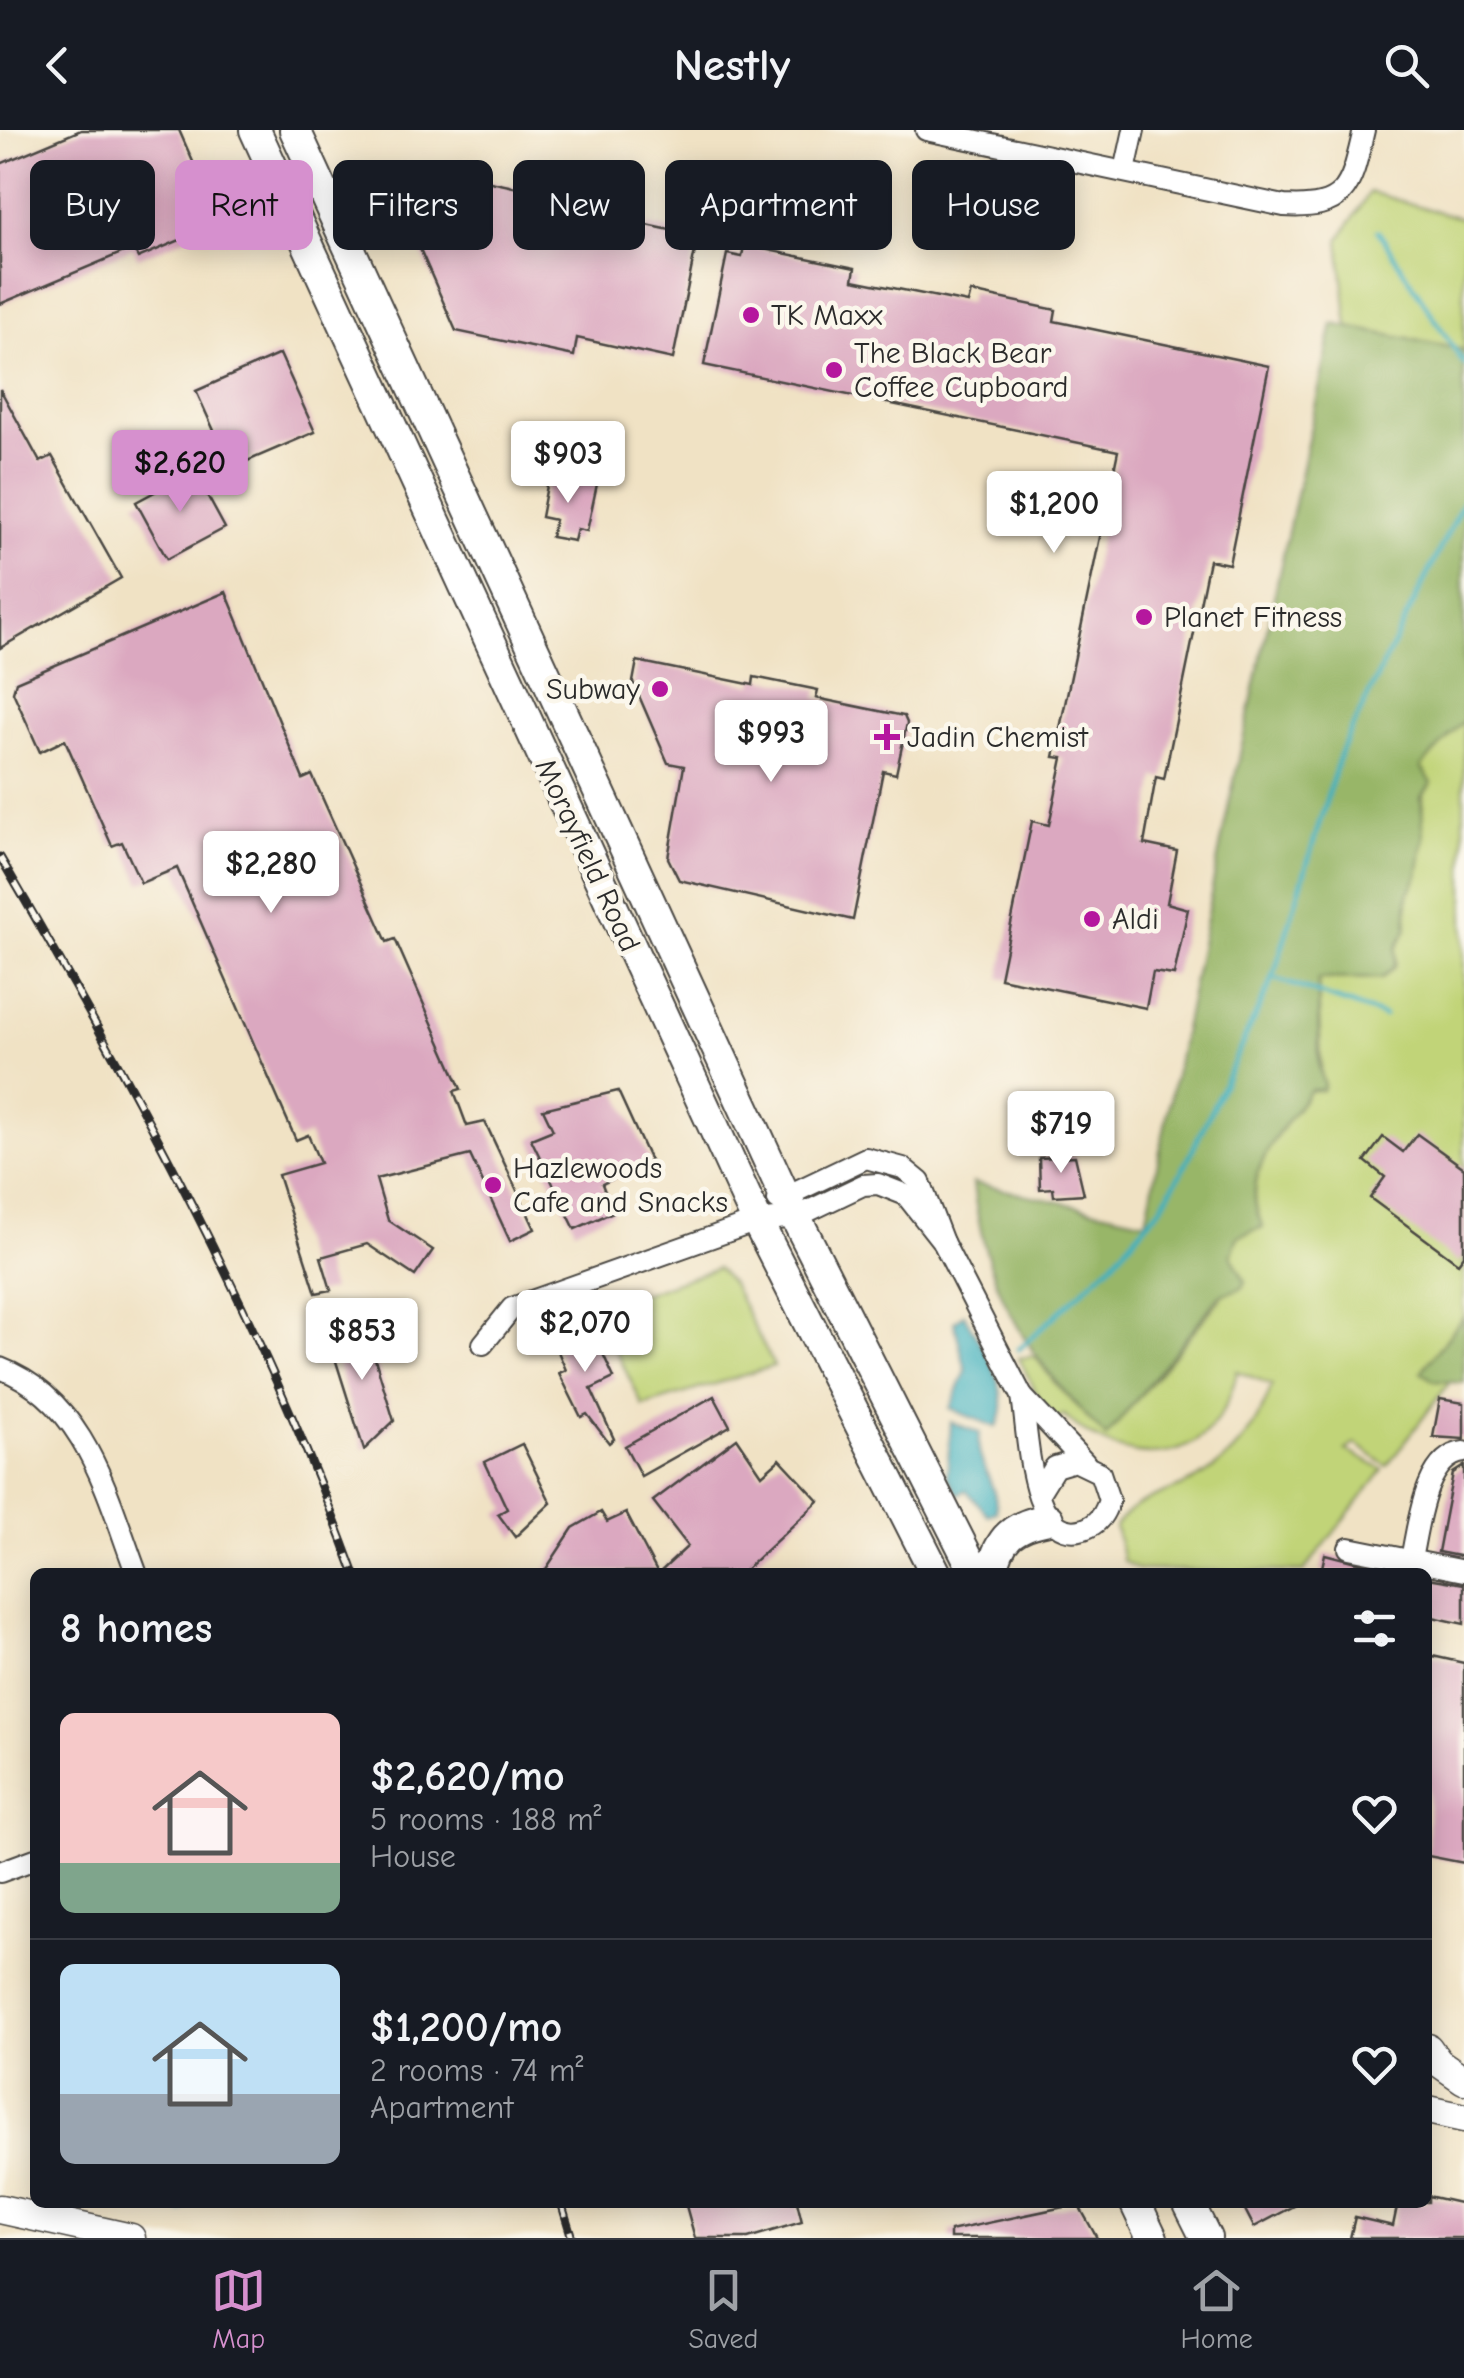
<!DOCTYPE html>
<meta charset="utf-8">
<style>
body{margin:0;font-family:"Comic Neue",sans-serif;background:#20242c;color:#f1f3f6;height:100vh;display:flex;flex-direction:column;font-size:38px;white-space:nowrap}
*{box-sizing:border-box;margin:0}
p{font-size:32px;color:#9ea1a6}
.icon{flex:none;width:55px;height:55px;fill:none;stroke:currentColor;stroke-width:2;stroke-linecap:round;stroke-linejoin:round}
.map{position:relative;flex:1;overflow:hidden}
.side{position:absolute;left:30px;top:1438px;width:1402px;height:640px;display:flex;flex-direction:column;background:#171b24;border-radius:15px;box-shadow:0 5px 25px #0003}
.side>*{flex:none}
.top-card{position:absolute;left:30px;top:30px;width:1405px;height:90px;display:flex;gap:20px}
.price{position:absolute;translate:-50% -85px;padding:0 22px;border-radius:10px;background:#fff;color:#222;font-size:32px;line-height:65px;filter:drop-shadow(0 2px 5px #0008)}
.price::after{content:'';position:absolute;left:50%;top:60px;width:30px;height:22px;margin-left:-15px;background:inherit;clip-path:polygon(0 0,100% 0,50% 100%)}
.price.active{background:#d690ce;color:#111}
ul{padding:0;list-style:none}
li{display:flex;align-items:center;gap:30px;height:250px;padding:0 30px}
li+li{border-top:2px solid #363941}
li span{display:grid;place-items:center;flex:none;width:280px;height:200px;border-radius:15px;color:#555}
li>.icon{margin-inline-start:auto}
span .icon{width:120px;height:120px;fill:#fffc;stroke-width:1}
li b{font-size:42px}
h2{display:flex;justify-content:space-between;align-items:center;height:120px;padding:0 30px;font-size:42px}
.tag{padding:0 35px;border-radius:15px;background:#171b24;box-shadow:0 5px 25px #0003;font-size:35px;line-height:90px}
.tag.active{background:#d690ce;color:#111}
header{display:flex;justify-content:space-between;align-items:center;height:130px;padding:0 30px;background:#171b24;font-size:45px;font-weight:700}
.menu{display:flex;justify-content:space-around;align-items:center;height:140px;border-top:2px solid #363941;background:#171b24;font-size:28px;color:#9ea1a6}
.menu a{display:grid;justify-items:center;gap:5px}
.menu .active{color:#d690ce}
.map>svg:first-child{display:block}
</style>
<header><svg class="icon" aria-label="back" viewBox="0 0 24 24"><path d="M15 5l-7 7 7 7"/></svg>Nestly<svg class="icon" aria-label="search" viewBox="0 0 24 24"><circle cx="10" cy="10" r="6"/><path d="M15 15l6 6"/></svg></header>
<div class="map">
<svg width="1464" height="2108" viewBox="0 0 1464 2108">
<rect width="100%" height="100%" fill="#fbf7ec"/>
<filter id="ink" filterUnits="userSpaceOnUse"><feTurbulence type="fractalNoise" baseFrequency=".01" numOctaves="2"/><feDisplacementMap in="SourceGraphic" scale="20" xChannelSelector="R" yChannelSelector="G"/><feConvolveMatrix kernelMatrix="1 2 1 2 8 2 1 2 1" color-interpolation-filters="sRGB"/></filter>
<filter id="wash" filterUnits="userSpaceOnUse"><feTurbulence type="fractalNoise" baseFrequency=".0048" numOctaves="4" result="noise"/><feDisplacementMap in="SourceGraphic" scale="40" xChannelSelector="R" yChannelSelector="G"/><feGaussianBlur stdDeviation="2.25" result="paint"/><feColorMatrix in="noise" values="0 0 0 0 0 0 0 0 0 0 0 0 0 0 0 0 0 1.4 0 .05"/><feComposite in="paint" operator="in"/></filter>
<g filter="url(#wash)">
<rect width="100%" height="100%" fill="#f0e2c4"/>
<!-- green -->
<g fill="#c1d478" stroke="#768052" stroke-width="2.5">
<path d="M1370,62L1464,89V220L1348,197L1339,110Z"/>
<path d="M1464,590V1233L1387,1336L1356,1314L1346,1320L1383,1340L1303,1442L1140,1440L1123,1431L1115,1396C1132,1374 1148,1370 1173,1360C1223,1342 1255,1305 1272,1255L1237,1241C1216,1340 1130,1345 1063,1285L1056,1290L1040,1271L1019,1228L1035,1226L1054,1252L1106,1307L1240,1145L1231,1125L1238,1106L1263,1097C1237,1044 1281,1002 1310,960H1322L1318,849L1382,848L1395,836L1396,818L1406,801L1408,764L1418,746L1425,643L1421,637Z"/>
<path d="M717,1138L732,1154L774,1236L643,1276L596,1180Z"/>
</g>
<!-- forest -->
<g fill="#98b668" stroke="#62704a" stroke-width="2.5">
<path d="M1333,194L1464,220V590L1421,637L1432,653L1421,667L1424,707L1418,746L1408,764L1406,801L1396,818L1395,836L1382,848L1318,849L1319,936L1324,955L1322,960H1310C1281,1002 1236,1045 1263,1097L1238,1106L1231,1125L1245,1151L1242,1158L1220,1165L1106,1307C1030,1228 985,1165 973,1053L1146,1091L1225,693Z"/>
<path d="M1464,1186V1253L1434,1251L1421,1242Z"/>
</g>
<!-- water -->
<g fill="#41b0bd" stroke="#366e74" stroke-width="2.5">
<path d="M964,1184C980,1216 1017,1263 996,1297L950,1279L966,1241L954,1192Z"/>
<path d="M951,1292L980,1303C972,1331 999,1353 996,1382L988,1385L966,1360L958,1365L947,1346Z"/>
</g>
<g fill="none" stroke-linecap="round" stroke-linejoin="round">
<!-- stream -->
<g stroke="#41b0bd" stroke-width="5">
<path d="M1378,101L1464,234"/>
<path d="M1273,848L1384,886"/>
<path d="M1019,1219L1112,1133L1161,1077L1187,1032L1273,848L1341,621L1464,370"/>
<path d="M181,2081L192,2072"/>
</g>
</g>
<g id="blocks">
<!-- building -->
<g fill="#dba8c0">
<path d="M81,0H179L220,93L138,128L133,118L0,174V34Z"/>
<path d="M420,37L537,62L539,55L594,67L591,84L603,87L601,98L645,107L647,95L698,106L673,229L577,208L574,226L456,201L409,94Z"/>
<path d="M744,115L855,138L853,150L968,173L971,162L1056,180L1054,191L1269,236L1229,434L1209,430L1164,649L1156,647L1144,714L1177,721L1167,773L1188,779L1174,845L1153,842L1146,878L1000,848L1032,691L1049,695L1063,628L1054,627L1118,321L704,235L727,124L742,127Z"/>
<path d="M280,224L315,302L231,338L196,261Z"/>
<path d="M0,259L40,332L52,326L121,448L0,518Z"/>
<path d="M194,341L225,398L167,429L136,372Z"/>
<path d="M549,345L597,354L587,401L577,399L574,411L551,407L555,390L541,387Z"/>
<path d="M226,462L303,649L312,645L387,812L395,809L461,959L454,961L467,996L485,992L535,1099L510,1111L470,1025L376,1049L388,1090L433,1120L415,1146L367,1114L321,1127L331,1160L316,1163L278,1045L320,1033L308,1005L296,1010L177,738L141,753L122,712L112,716L65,610L40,622L13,562L16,552Z"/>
<path d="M637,531L753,555L754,547L818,560L816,568L904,586L907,593L896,644L883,641L853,790L679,750L668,728L684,636L668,633L633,552Z"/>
<path d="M618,961L650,1031L602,1054L613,1082L575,1099L531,1009L553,1000L543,979Z"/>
<path d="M1417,1004L1464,1038V1125L1458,1133L1370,1068L1385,1047L1365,1031L1383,1007L1403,1022Z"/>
<path d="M1075,1026L1084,1064L1054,1066L1053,1058L1040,1059L1039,1028Z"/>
<path d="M364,1193L394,1291L364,1320L328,1206Z"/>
<path d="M583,1193L589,1206L594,1204L614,1248L591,1259L614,1309L609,1313L587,1284L581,1287L559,1243L566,1240L556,1217L572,1210L567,1201Z"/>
<path d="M714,1266L730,1296L641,1346L625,1316Z"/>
<path d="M1440,1269L1464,1273V1309L1433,1307Z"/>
<path d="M737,1308L762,1345L780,1329L819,1371L743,1442H660L688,1416L653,1371Z"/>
<path d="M522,1314L551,1373L515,1407L498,1384L507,1379L485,1332Z"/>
<path d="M1464,1336V1427L1438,1422L1453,1343Z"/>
<path d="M601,1382L607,1392L626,1383L657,1442H544L573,1398Z"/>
<path d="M1325,1424L1383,1439V1442H1321Z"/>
<path d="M1428,1448L1464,1454V1494L1428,1486Z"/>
<path d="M1428,1525L1464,1533V1733L1428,1726Z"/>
<path d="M1428,2066L1464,2074V2108H1350L1355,2087L1393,2096L1398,2072H1428Z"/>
<path d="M685,2072H797L802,2092L748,2108H695Z"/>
<path d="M1241,2072H1302L1254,2097Z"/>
<path d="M1078,2074L1097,2108H950V2101Z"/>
</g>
</g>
</g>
<g filter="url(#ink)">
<use href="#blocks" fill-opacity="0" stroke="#494642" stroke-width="2.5"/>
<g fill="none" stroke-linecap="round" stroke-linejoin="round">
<defs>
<g id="street">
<path d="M926,0L1284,76C1349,80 1351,55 1364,0"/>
<path d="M1125,41L1134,0"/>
<path d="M778,1070L866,1028L903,1038L920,1052L943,1112L1022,1266L1085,1333"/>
<path d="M483,1214L512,1178L757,1091L796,1087L863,1055L878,1054L906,1065L943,1112"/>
<path d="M0,1238C86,1271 107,1365 136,1442"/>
<path d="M1022,1266C1028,1301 1029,1416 1084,1399C1099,1394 1105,1383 1109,1370L1100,1343L1075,1331L1055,1337L1039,1363"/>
<path d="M1349,1418L1464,1441"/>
<path d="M1411,1429C1418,1398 1424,1326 1464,1322"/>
<path d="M0,1742L35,1729"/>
</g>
<g id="secondary">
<path d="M1428,1918L1438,1932L1464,1950"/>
<path d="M1428,1980L1464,1988"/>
<path d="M0,2079L131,2108"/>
</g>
<g id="primary">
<path d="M255,0L757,1091L935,1442"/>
<path d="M295,0L784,1064L975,1442"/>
<path d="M992,1442C999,1407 1013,1396 1048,1389"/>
<path d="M1135,2072L1152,2108"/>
<path d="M1188,2072L1206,2108"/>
</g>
</defs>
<!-- street casing -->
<use href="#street" stroke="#494642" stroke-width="24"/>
<!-- secondary casing -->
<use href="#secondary" stroke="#494642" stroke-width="31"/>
<!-- primary casing -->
<use href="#primary" stroke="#494642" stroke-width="34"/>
<!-- street -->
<use href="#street" stroke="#fff" stroke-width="20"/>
<!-- secondary -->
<use href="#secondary" stroke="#fff" stroke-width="28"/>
<!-- primary -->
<use href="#primary" stroke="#fff" stroke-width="30"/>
<defs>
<g id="rail">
<path d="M0,727C134,956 263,1193 354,1442"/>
<path d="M561,2072L572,2108"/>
</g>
</defs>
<!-- rail casing -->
<use href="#rail" stroke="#2b2b2b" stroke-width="9"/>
<!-- rail -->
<use href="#rail" stroke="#fbf7ec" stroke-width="5" stroke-dasharray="15" stroke-linecap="butt"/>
</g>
</g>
<!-- markers -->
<g fill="#b5179e" stroke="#fbf7ec" stroke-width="4">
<circle cx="751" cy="185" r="10"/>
<circle cx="834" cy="240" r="10"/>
<circle cx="1144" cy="487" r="10"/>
<circle cx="660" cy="559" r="10"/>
<path d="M882 592h10v10h10v10h-10v10h-10v-10h-10v-10h10z"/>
<circle cx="1092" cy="789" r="10"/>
<circle cx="493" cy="1055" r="10"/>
</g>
<g text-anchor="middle" stroke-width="9" stroke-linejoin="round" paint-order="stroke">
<!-- poi labels -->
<g font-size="30" fill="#2b2b2b" stroke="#fbf7ec" text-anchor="start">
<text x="771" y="195">TK Maxx</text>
<text x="854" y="233">The Black Bear<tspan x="854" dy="34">Coffee Cupboard</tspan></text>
<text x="1164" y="497">Planet Fitness</text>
<text x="640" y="569" text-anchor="end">Subway</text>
<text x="907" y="617">Jadin Chemist</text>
<text x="1112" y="799">Aldi</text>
<text x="513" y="1048">Hazlewoods<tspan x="513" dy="34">Cafe and Snacks</tspan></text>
</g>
<!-- street labels -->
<g font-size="30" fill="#2b2b2b" stroke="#fbf7ec">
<text transform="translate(588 725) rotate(65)" y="10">Morayfield Road</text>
</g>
</g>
</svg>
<b class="price" style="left:568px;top:376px">$903</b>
<b class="price active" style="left:180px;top:385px">$2,620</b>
<b class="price" style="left:1054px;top:426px">$1,200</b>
<b class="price" style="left:771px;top:655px">$993</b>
<b class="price" style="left:271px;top:786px">$2,280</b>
<b class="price" style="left:1061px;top:1046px">$719</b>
<b class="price" style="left:585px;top:1245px">$2,070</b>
<b class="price" style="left:362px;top:1253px">$853</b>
<div class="top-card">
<a class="tag">Buy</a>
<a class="tag active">Rent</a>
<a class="tag">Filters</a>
<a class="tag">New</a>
<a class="tag">Apartment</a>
<a class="tag">House</a>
</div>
<section class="side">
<h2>8 homes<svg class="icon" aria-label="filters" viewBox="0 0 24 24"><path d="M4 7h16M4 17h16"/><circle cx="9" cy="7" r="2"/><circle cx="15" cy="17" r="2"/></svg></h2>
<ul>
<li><span style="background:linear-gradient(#f6c9c9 75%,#7fa58c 0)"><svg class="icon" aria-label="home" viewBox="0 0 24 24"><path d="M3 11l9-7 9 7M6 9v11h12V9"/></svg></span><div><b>$2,620/mo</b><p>5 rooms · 188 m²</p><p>House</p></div><svg class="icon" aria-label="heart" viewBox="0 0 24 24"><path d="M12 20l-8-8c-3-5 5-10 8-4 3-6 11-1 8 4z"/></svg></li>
<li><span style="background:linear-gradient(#bfe0f5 65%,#9aa5b1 0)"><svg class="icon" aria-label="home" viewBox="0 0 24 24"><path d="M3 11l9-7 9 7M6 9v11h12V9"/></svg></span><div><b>$1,200/mo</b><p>2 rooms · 74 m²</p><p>Apartment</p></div><svg class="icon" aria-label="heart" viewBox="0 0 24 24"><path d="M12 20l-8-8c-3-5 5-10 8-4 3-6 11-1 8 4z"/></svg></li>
</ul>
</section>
</div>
<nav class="menu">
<a class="active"><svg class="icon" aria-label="map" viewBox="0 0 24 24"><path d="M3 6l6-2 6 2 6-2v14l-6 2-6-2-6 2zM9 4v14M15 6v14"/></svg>Map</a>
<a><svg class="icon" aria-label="saved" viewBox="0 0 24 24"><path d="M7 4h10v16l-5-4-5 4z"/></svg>Saved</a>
<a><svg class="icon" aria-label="home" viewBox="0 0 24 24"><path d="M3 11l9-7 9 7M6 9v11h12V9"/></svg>Home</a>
</nav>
